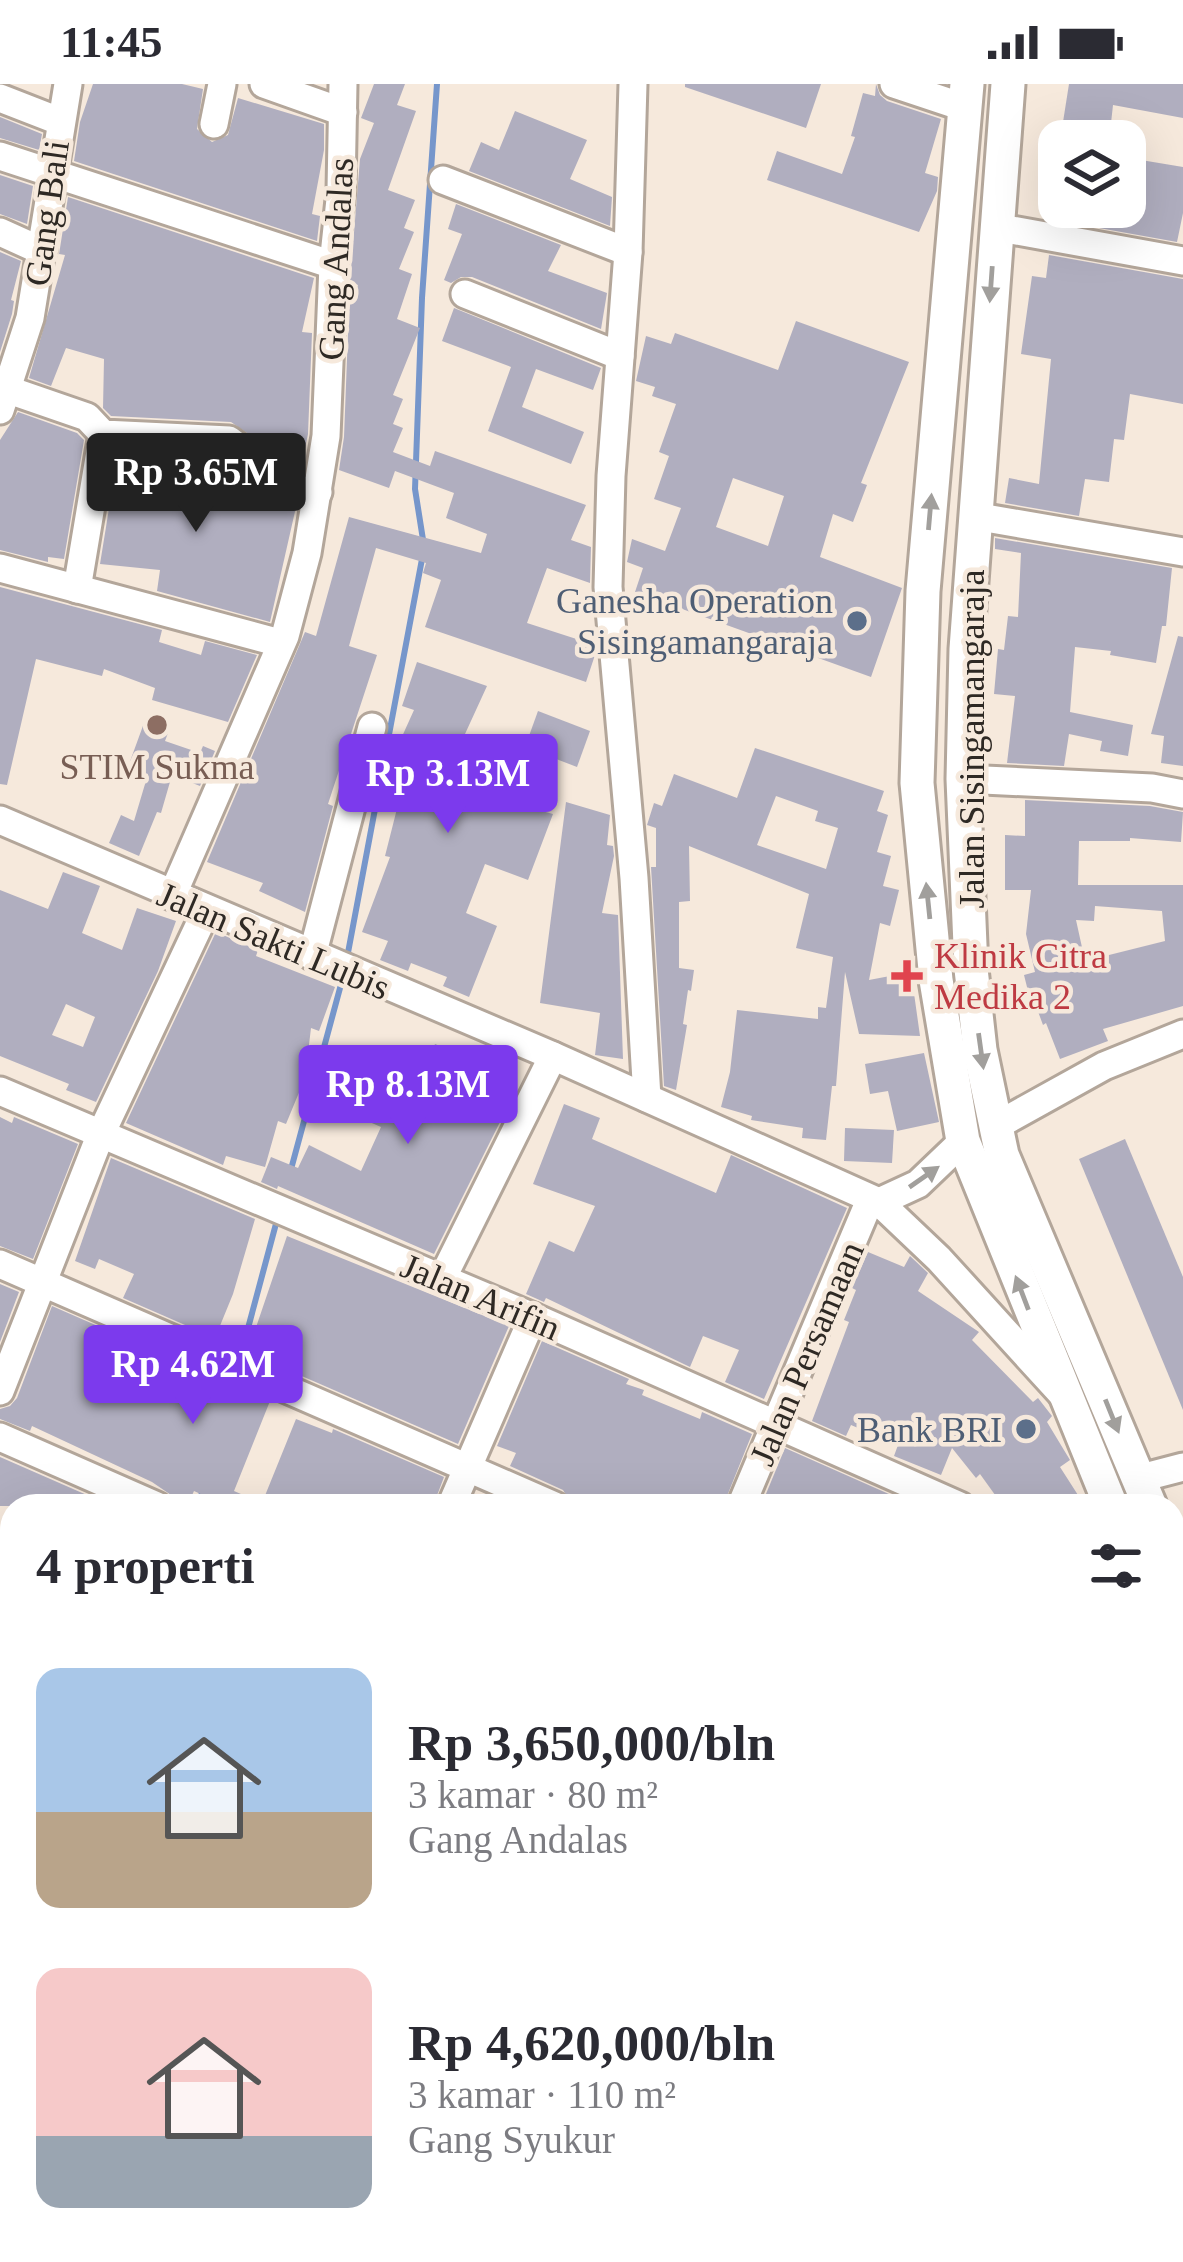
<!DOCTYPE html>
<html lang="id">
<meta charset="utf-8">
<style>
body{margin:0;font-family:Georgia,serif;background:#f2f2f3;color:#2b2b33;height:100vh;display:flex;flex-direction:column;font-size:45px;white-space:nowrap}
*{box-sizing:border-box;margin:0}
p{font-size:39px;color:#7c7c81}
.icon{flex:none;width:66px;height:66px;fill:none;stroke:currentColor;stroke-width:2;stroke-linecap:round;stroke-linejoin:round}
.map{position:relative;flex:1;overflow:hidden}
.panel{position:absolute;left:0px;top:1410px;width:1185px;height:768px;display:flex;flex-direction:column;background:#fff;border-radius:36px 36px 0 0;box-shadow:0 12px 48px #0002}
.panel>*{flex:none}
.fabs{position:absolute;left:1038px;top:36px;display:grid;gap:24px}
.fabs a{display:grid;place-items:center;width:108px;height:108px;border-radius:24px;background:#fff;box-shadow:0 12px 48px #0002;font-size:60px}
.price{position:absolute;translate:-50% -102px;padding:0 27px;border-radius:12px;background:#7c3aed;color:#fff;font-size:39px;line-height:78px;filter:drop-shadow(0 3px 6px #0008)}
.price::after{content:'';position:absolute;left:50%;top:72px;width:36px;height:27px;margin-left:-18px;background:inherit;clip-path:polygon(0 0,100% 0,50% 100%)}
.price.current{background:#222;color:#fff}
ul{padding:0;list-style:none}
li{display:flex;align-items:center;gap:36px;height:300px;padding:0 36px}
li span{display:grid;place-items:center;flex:none;width:336px;height:240px;border-radius:24px;color:#555}
li>.icon{margin-inline-start:auto}
span .icon{width:144px;height:144px;fill:#fffc;stroke-width:1}
li b{font-size:51px}
h2{display:flex;justify-content:space-between;align-items:center;height:144px;padding:0 36px;font-size:51px}
.status{display:flex;justify-content:space-between;align-items:center;height:84px;padding:0 60px;background:#fff;direction:ltr}
.status svg{height:33px;fill:currentColor}
.map>svg:first-child{display:block}
</style>
<div class="status"><b>11:45</b><svg viewBox="0 0 49 12"><path d="M0 12V9h3v3zM5 12V6h3v6zM10 12V3h3v9zM15 12V0h3v12zM26 1h20v11H26zM47 4h2v5h-2z"/></svg></div>
<div class="map">
<svg width="1183" height="2178" viewBox="0 0 1183 2178">
<rect width="100%" height="100%" fill="#f6e9dc"/>
<g fill="none" stroke-linecap="round" stroke-linejoin="round">
<!-- stream -->
<g stroke="#7696cb" stroke-width="6">
<path d="M424,462L415,405L422,214L437,0"/>
<path d="M347,874L422,475"/>
<path d="M290,1089L343,893"/>
<path d="M240,1274L277,1136"/>
<path d="M198,1422L204,1402"/>
<path d="M0,2098L12,2066"/>
</g>
</g>
<!-- building -->
<g fill="#b0aebf" fill-rule="evenodd">
<path d="M93,0H182L203,5L197,45L212,58L228,51L238,14L324,40V66L312,130L320,132L317,157L74,77L80,38Z"/>
<path d="M374,0H405L397,21L416,27L388,106L415,116L404,144L414,148L399,185L412,190L397,235L420,244L393,311L403,315L393,340L403,344L393,368L430,382L435,367L586,421L571,456L591,463L590,499L547,484L527,539L595,561L596,568L586,598L425,543L441,496L423,489L426,479L376,464L349,562L377,571L328,720L333,722L305,828L259,807L263,799L207,778L305,548L316,552L349,433L481,469L487,450L446,434L454,409L395,387L389,404L339,386L344,353L349,223L358,201L350,198L360,75L374,39L361,34Z"/>
<path d="M685,0H821L806,44L685,3Z"/>
<path d="M876,0L880,11L887,17L941,35L925,89L938,93L937,107L919,148L767,96L777,67L842,90L855,53L851,52L863,9L875,12Z"/>
<path d="M1069,0H1183V34L1113,21L1109,57H1060Z"/>
<path d="M515,27L587,56L570,95L612,113L610,142L469,87L481,58L499,66Z"/>
<path d="M0,33L42,50L39,66L0,54Z"/>
<path d="M1129,74L1183,83V129L1177,158L1049,135L1051,123H1125Z"/>
<path d="M0,91L33,102L27,140L0,130Z"/>
<path d="M68,113L314,194L302,248L312,249L308,350L300,388L254,382L253,353L231,338L111,332L103,324L104,275L66,264L51,302L29,294L65,171L59,170L60,164Z"/>
<path d="M456,120L561,161L548,187L607,209L601,245L472,193H461L451,199L444,196L462,150L448,145Z"/>
<path d="M0,168L21,177L11,216L14,217L12,230L0,268Z"/>
<path d="M1049,171L1183,195V320L1130,310L1124,356L1114,355L1109,398L1085,395L1079,432L1005,419L1009,394L1039,400L1051,275L1021,270L1032,192L1046,194Z"/>
<path d="M454,224L601,284L593,306L536,285L522,323L584,348L571,380L488,347L511,283L442,257Z"/>
<path d="M796,237L909,278L861,399L867,401L853,438L833,430L820,473L902,504L871,593L635,508L643,484L627,478L632,455L665,467L681,424L654,415L669,372L659,368L676,320L652,312L655,303L636,297L646,252L671,260L675,249L778,286ZM733,394L784,412L768,462L716,443Z"/>
<path d="M18,328L77,349L84,356L64,475L48,473V478L0,466V356Z"/>
<path d="M118,369L199,373V398L218,399L227,413L296,423L270,538L157,507L160,486L100,480Z"/>
<path d="M995,454L1172,484L1166,542H1162L1156,579L1110,571L1111,567L1075,563L1070,628L1133,641L1128,672L1100,667L1102,657L1069,650L1064,682L1007,679L1015,612L994,610L998,565L1004,566L1008,532L1018,533L1021,469L995,465Z"/>
<path d="M0,503L162,546L159,558L201,571L205,557L257,571L228,638L152,616L155,604L104,585L102,592L36,575L7,701L0,700Z"/>
<path d="M1178,552L1183,553V682L1161,679L1164,652L1151,650Z"/>
<path d="M417,578L487,602L465,650L507,667L491,706L524,717L523,722L553,730L528,796L485,780L466,829L497,842L469,913L443,902L447,893L411,879L408,887L380,876L388,857L362,848L390,773L385,772L404,697L411,698L422,667L400,657L414,626L402,622Z"/>
<path d="M538,627L590,647L577,683L525,663Z"/>
<path d="M144,639L168,649L165,657L200,669L203,662L215,667L200,702L172,691L161,729L157,728L139,772L109,759L121,731L134,737L148,690L128,683Z"/>
<path d="M755,664L884,707L877,727L888,731L877,768L891,772L883,802L899,806L890,842L880,839L869,896L911,888L920,952L859,950L845,888L836,1002H832L826,1056L802,1054L803,1044L751,1036L752,1032L721,1023L730,988L737,926L818,935V923L826,924L833,873L796,864L809,810L689,762L690,817L679,818V884L694,886L691,907L688,906L683,940L687,941L676,1006L664,1002L651,783H656V744L647,741L654,719L662,722L674,690L737,714ZM776,712L818,727L815,737L838,744L826,785L757,761Z"/>
<path d="M1025,716L1150,722L1183,728L1181,758L1130,754V757H1079L1078,801H1183V922L1103,945L1108,957L1060,975L1046,939L1043,941L1033,914L1030,915L1024,891L1035,888L1026,850L1031,806H1005V751L1025,752ZM1095,822L1162,827L1165,857L1085,877L1076,836L1094,837Z"/>
<path d="M566,718L610,731L607,761L613,762L614,772L602,829L618,831L623,975L595,971L600,929L540,919Z"/>
<path d="M63,788L100,802L82,849L122,866L137,824L176,837L158,887L96,1018L66,1006L69,1000L0,972V806L48,825ZM66,920L95,933L83,963L52,951Z"/>
<path d="M216,848L258,866L256,872L335,903L319,947L311,944L305,994L286,1040L278,1037L265,1083L226,1072L223,1081L126,1039Z"/>
<path d="M435,960L478,977L475,985L517,1004L434,1170L278,1102L277,1105L261,1098L271,1073L298,1084L309,1061L361,1087L381,1043L342,1026L351,1006L356,1008L369,969L424,988Z"/>
<path d="M924,969L939,1038L897,1047L888,1007L870,1010L865,980Z"/>
<path d="M564,1020L600,1034L592,1055L716,1109L731,1071L847,1124L764,1315L725,1298L739,1266L703,1252L690,1283L546,1214L544,1218L526,1210L549,1157L574,1168L595,1122L533,1100Z"/>
<path d="M0,1033L12,1039L14,1033L78,1060L33,1175L0,1162Z"/>
<path d="M845,1044L894,1046L892,1079L844,1077Z"/>
<path d="M1125,1055L1183,1193V1326L1079,1075Z"/>
<path d="M111,1074L255,1135L233,1210L215,1254L123,1214L134,1190L99,1175L95,1185L75,1177Z"/>
<path d="M287,1152L509,1242L458,1360L281,1283L276,1281L279,1275L249,1264Z"/>
<path d="M868,1168L904,1183L910,1172L928,1189L918,1207L979,1248L972,1256L1033,1318L1038,1314L1052,1332L1047,1338L1070,1376L1060,1383L1085,1422H1003L980,1390L976,1394L952,1364L941,1391L894,1372L898,1361L851,1341L846,1352L812,1337L849,1238L844,1236L856,1206L852,1204Z"/>
<path d="M0,1200L19,1208L0,1258Z"/>
<path d="M52,1222L270,1317L234,1407L262,1419L296,1335L332,1349L333,1345L444,1393L433,1422H227L194,1407L187,1422H175L171,1411L152,1398L32,1342L30,1347L0,1335V1325L10,1322L17,1314Z"/>
<path d="M542,1257L629,1295L626,1300L644,1306L642,1311L700,1335L702,1328L752,1350L723,1422H573L563,1406L510,1382L516,1369L497,1362Z"/>
<path d="M785,1364L916,1422H761Z"/>
<path d="M0,1373L112,1422H0Z"/>
</g>
<g fill="none" stroke-linecap="round" stroke-linejoin="round">
<defs>
<g id="minor">
<path d="M264,0L343,28"/>
<path d="M633,0L628,168L611,392L608,503L634,794L647,1014"/>
<path d="M894,0L966,24"/>
<path d="M0,14L59,37"/>
<path d="M214,40L222,0"/>
<path d="M0,72L333,181"/>
<path d="M443,96L628,168"/>
<path d="M995,143L1183,177"/>
<path d="M0,148L42,167"/>
<path d="M465,210L620,272"/>
<path d="M0,303L87,333L103,350L229,356L237,362L236,398L318,408"/>
<path d="M0,326L30,234L68,0"/>
<path d="M974,432L1183,468"/>
<path d="M0,484L280,559"/>
<path d="M77,505L103,350"/>
<path d="M963,695L1152,704L1183,710"/>
<path d="M0,736L553,972L879,1118L939,1175L1061,1309"/>
<path d="M172,812L285,552L307,469L326,352L333,181L341,106L343,0"/>
<path d="M312,872L372,643"/>
<path d="M0,1007L533,1233L960,1422"/>
<path d="M994,1043L1104,982L1183,950"/>
<path d="M879,1118L918,1100L963,1057"/>
<path d="M0,1180L555,1422"/>
<path d="M442,1195L553,972"/>
<path d="M0,1307L100,1052L206,827"/>
<path d="M0,1353L157,1422"/>
<path d="M1137,1395L1183,1383"/>
<path d="M451,1422L533,1233"/>
<path d="M741,1422L870,1116"/>
<path d="M0,1508L12,1513"/>
<path d="M1173,1682L1183,1686"/>
<path d="M0,1705L12,1710"/>
<path d="M1173,1865L1183,1869"/>
<path d="M0,1909L12,1914"/>
<path d="M1173,2028L1183,2031"/>
<path d="M0,2111L12,2116"/>
<path d="M1173,2144L1183,2148"/>
<path d="M107,2166L129,2178"/>
<path d="M490,2166L517,2178"/>
<path d="M1050,2166L1077,2178"/>
<path d="M416,2178L421,2166"/>
<path d="M804,2178L810,2166"/>
<path d="M873,2178L878,2166"/>
</g>
<g id="major">
<path d="M967,0L923,507L917,699L936,896L963,1057L1111,1422"/>
<path d="M1008,0L966,565L963,695L971,885L980,966L1002,1071L1150,1422"/>
<path d="M1173,1473L1183,1497"/>
<path d="M1173,1577L1183,1604"/>
</g>
</defs>
<!-- minor casing -->
<use href="#minor" stroke="#b3a69a" stroke-width="33"/>
<!-- major casing -->
<use href="#major" stroke="#b3a69a" stroke-width="39"/>
<!-- minor -->
<use href="#minor" stroke="#fff" stroke-width="27"/>
<!-- major -->
<use href="#major" stroke="#fff" stroke-width="33"/>
</g>
<!-- one-way arrows -->
<defs><path id="oneway-solid" d="M-6-.8H1V-3.2L6.5 0L1 3.2V.8H-6Z" transform="scale(3)"/></defs>
<g fill="#a19f9c">
<use href="#oneway-solid" transform="translate(991 200) rotate(94)"/>
<use href="#oneway-solid" transform="translate(930 428) rotate(-85)"/>
<use href="#oneway-solid" transform="translate(928 817) rotate(-96)"/>
<use href="#oneway-solid" transform="translate(981 967) rotate(82)"/>
<use href="#oneway-solid" transform="translate(924 1093) rotate(-35)"/>
<use href="#oneway-solid" transform="translate(1022 1209) rotate(-111)"/>
<use href="#oneway-solid" transform="translate(1112 1332) rotate(68)"/>
</g>
<!-- markers -->
<g fill="#5c6f8a" stroke="#f6e9dc" stroke-width="4.5">
<circle cx="857" cy="537" r="12"/>
<circle cx="1026" cy="1345" r="12"/>
</g>
<circle fill="#8d6e63" stroke="#f6e9dc" stroke-width="4.5" cx="157" cy="641" r="12"/>
<path fill="#e0444e" stroke="#f6e9dc" stroke-width="4.5" d="M901 874h12v12h12v12h-12v12h-12v-12h-12v-12h12z"/>
<g text-anchor="middle" stroke-width="9" stroke-linejoin="round" paint-order="stroke">
<!-- street labels -->
<g font-size="36" fill="#2e2924" stroke="#f6e9dc">
<text transform="translate(46 129) rotate(-82)" y="13">Gang Bali</text>
<text transform="translate(335 175) rotate(-87)" y="13">Gang Andalas</text>
<text transform="translate(971 655) rotate(-90)" y="13">Jalan Sisingamangaraja</text>
<text transform="translate(274 856) rotate(23)" y="13">Jalan Sakti Lubis</text>
<text transform="translate(481 1212) rotate(23)" y="13">Jalan Arifin</text>
<text transform="translate(806 1269) rotate(-67)" y="13">Jalan Persamaan</text>
</g>
<!-- service labels -->
<g font-size="36" fill="#4e5e75" stroke="#f6e9dc" text-anchor="end">
<text x="833" y="529">Ganesha Operation<tspan x="833" dy="41">Sisingamangaraja</tspan></text>
<text x="1002" y="1358">Bank BRI</text>
</g>
<!-- education labels -->
<g font-size="36" fill="#785e54" stroke="#f6e9dc">
<text x="157" y="695">STIM Sukma</text>
</g>
<!-- health labels -->
<g font-size="36" fill="#be3a42" stroke="#f6e9dc" text-anchor="start">
<text x="934" y="884">Klinik Citra<tspan x="934" dy="41">Medika 2</tspan></text>
</g>
</g>
</svg>
<div class="fabs">
<a><svg class="icon" aria-label="layers" viewBox="0 0 24 24"><path d="M12 4l9 5-9 5-9-5zM3 14l9 5 9-5"/></svg></a>
</div>
<b class="price current" style="left:196px;top:451px">Rp 3.65M</b>
<b class="price" style="left:448px;top:752px">Rp 3.13M</b>
<b class="price" style="left:408px;top:1063px">Rp 8.13M</b>
<b class="price" style="left:193px;top:1343px">Rp 4.62M</b>
<section class="panel">
<h2>4 properti<svg class="icon" aria-label="filters" viewBox="0 0 24 24"><path d="M4 7h16M4 17h16"/><circle cx="9" cy="7" r="2"/><circle cx="15" cy="17" r="2"/></svg></h2>
<ul>
<li><span style="background:linear-gradient(#a9c7e8 60%,#b9a48a 0)"><svg class="icon" aria-label="home" viewBox="0 0 24 24"><path d="M3 11l9-7 9 7M6 9v11h12V9"/></svg></span><div><b>Rp 3,650,000/bln</b><p>3 kamar · 80 m²</p><p>Gang Andalas</p></div></li>
<li><span style="background:linear-gradient(#f6c9c9 70%,#9aa5b1 0)"><svg class="icon" aria-label="home" viewBox="0 0 24 24"><path d="M3 11l9-7 9 7M6 9v11h12V9"/></svg></span><div><b>Rp 4,620,000/bln</b><p>3 kamar · 110 m²</p><p>Gang Syukur</p></div></li>
</ul>
</section>
</div>
